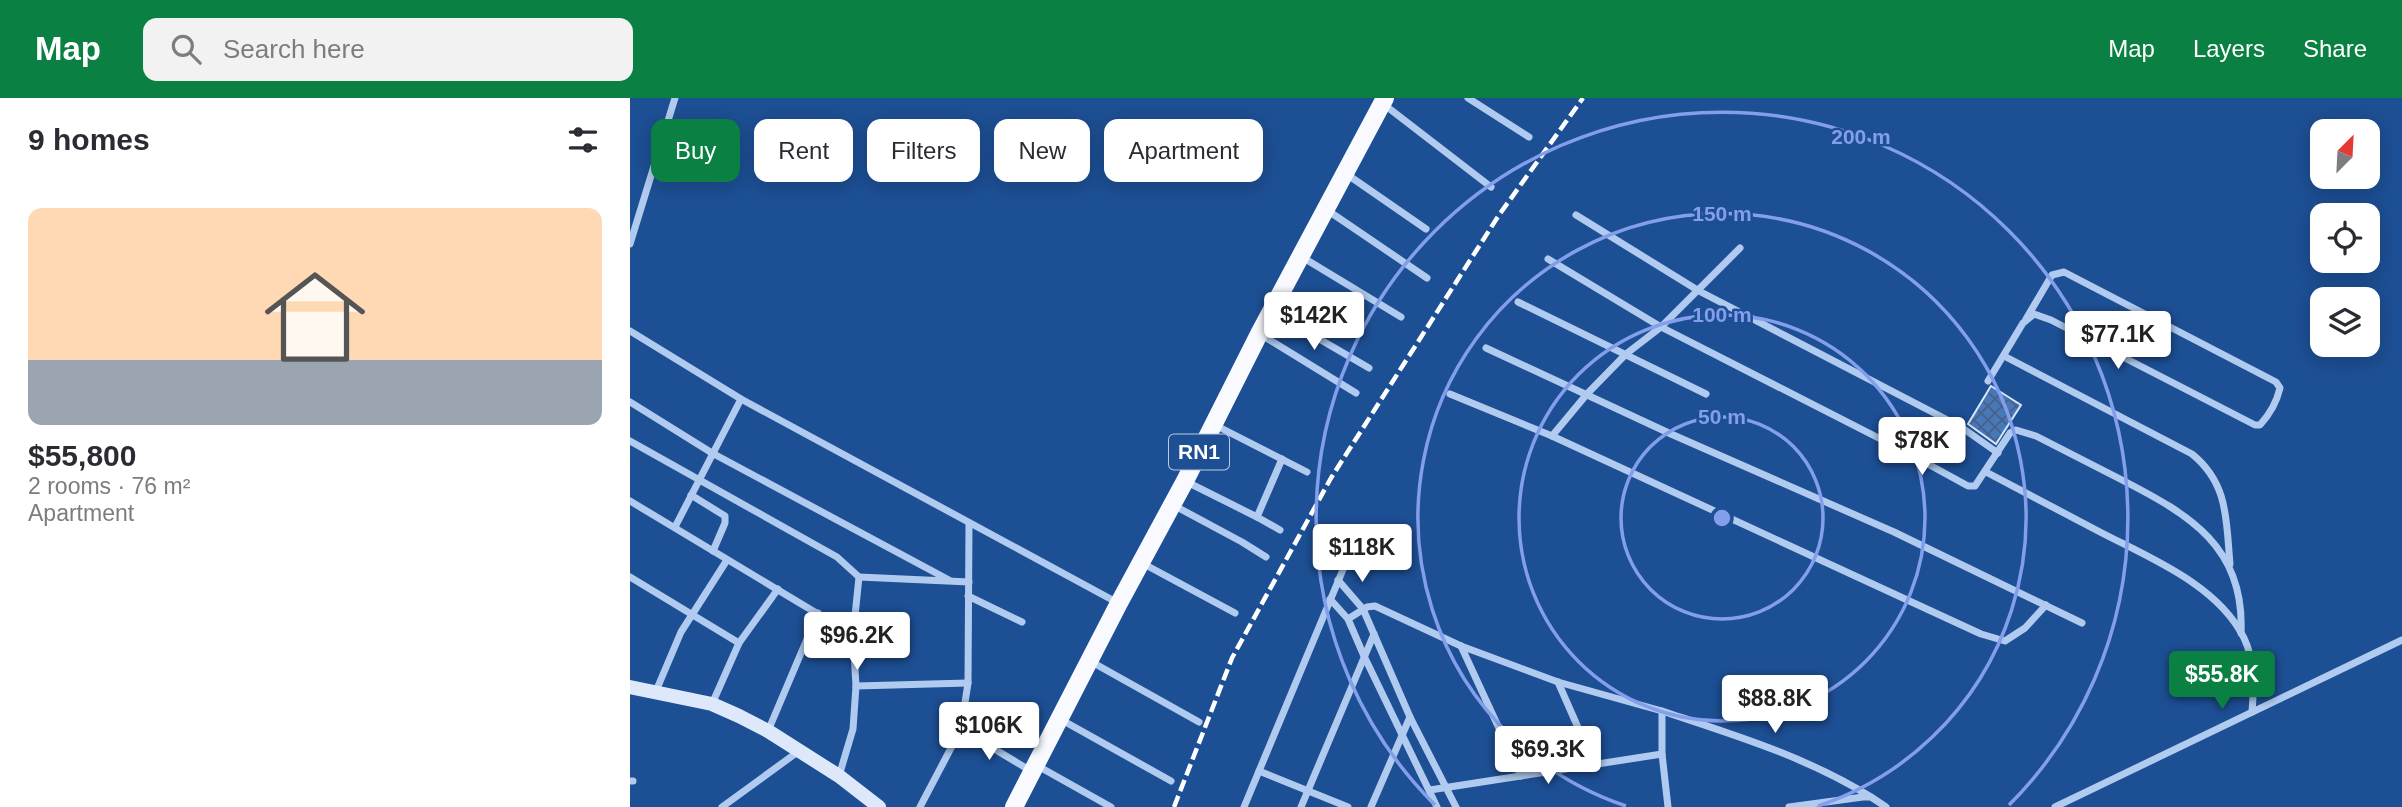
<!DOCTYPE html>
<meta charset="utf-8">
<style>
body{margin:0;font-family:Helvetica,sans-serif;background:#f2f2f3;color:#2b2b33;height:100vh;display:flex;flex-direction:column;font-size:26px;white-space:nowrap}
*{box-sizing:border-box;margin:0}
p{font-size:23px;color:#7c7c81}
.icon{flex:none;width:38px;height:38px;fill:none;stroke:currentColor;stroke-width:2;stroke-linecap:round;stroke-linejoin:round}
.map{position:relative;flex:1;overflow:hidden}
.details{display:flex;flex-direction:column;background:#fff;width:630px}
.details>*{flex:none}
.banner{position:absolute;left:21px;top:21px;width:665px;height:63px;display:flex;gap:14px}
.needle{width:46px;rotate:24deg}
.buttons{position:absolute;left:1680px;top:21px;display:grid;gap:14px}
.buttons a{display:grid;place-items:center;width:70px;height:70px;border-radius:14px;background:#fff;box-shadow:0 4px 18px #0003;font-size:35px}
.price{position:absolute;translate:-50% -60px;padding:0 16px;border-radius:7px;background:#fff;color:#222;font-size:23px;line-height:46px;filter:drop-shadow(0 2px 4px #0008)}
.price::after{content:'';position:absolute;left:50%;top:42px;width:21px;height:16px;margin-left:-10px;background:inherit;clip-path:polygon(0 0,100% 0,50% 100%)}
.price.selected{background:#0b8043;color:#fff}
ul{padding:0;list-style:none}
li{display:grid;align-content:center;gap:14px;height:371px;padding:0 28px}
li+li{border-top:2px solid #e1e1e2}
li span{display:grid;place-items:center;height:217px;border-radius:14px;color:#555}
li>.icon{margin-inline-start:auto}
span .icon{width:126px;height:126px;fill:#fffc;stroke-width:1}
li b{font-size:30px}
h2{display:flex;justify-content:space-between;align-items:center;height:84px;padding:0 28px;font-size:30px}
.chip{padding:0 24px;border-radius:14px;background:#fff;box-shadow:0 4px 18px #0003;font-size:24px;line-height:63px}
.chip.selected{background:#0b8043;color:#fff}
header{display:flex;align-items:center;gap:42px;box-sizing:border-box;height:98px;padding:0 35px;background:#0b8043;color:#fff}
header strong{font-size:33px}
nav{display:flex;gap:38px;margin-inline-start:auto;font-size:24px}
.search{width:490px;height:63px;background:#f2f2f3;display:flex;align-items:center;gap:18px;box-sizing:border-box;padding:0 24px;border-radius:14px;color:#7c7c81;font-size:26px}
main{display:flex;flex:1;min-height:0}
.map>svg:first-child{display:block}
</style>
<header>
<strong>Map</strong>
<div class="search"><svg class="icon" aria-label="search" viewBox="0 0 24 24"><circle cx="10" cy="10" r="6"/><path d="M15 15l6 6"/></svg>Search here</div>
<nav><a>Map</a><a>Layers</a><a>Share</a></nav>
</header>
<main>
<section class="details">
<h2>9 homes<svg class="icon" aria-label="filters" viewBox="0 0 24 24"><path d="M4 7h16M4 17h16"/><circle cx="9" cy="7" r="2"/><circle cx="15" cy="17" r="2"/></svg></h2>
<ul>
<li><span style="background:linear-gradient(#ffd9b3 70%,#9aa5b1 0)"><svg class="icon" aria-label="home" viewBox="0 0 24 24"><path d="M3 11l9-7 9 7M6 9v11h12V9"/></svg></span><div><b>$55,800</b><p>2 rooms · 76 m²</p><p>Apartment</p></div></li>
</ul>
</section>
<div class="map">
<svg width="1772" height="709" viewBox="0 0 1772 709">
<defs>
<pattern id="building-cross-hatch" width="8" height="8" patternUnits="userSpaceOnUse" patternTransform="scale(1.75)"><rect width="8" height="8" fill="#4678bb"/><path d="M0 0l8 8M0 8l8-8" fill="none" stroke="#496284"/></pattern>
</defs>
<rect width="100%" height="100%" fill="#1d4f94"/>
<!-- building -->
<path fill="url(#building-cross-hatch)" stroke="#d6e6fa" stroke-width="2" d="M1361,288L1391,307L1366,346L1338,326Z"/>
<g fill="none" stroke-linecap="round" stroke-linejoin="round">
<!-- street -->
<g stroke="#b0cbef" stroke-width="7">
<path d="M838,0L899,39"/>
<path d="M752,5L861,89"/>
<path d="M715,75L796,131"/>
<path d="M697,112L797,180"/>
<path d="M946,117L1069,193L1331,329L1368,355"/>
<path d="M0,146L45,0"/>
<path d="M672,159L771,219"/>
<path d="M918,161L1031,229L1276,354L1338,388H1345L1380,335L1386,332L1406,338C1435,353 1463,367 1492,382C1560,417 1615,449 1611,535"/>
<path d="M888,204L1076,296"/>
<path d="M643,214L739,270"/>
<path d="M0,233L111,301L488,505"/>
<path d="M630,236L726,295"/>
<path d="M856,250L1041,336L1264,434L1452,525"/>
<path d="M1374,258L1562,356C1599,386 1596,423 1600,466"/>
<path d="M1358,283L1393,225L1404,216L1421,222L1625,327H1630C1639,317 1647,303 1650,290L1646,284L1434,174L1422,177L1396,221"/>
<path d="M820,296L922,338L1351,536L1375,543L1395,530L1416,507"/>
<path d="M0,304L82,355L319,482"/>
<path d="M583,326L677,374"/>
<path d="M922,338L957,296L996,256L1031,229L1110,150"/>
<path d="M0,343L207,459L229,479"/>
<path d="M1356,374C1394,394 1432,414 1470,434C1520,460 1588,487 1614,540C1625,563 1624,590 1622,614"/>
<path d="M555,383L627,419"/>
<path d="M61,397L95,418V425L83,453"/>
<path d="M0,403L223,537"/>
<path d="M543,407L612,444L636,459"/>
<path d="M45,429L111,301"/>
<path d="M650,432L627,419L652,361"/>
<path d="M512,465L605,515"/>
<path d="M0,479L109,545L82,606"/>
<path d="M708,482L733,511L780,619L826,709"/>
<path d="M338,498L392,524"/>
<path d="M700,501L718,521L734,558L807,709"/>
<path d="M718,521L737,509L745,508L831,548L928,584L1032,613V656L1038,709"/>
<path d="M109,545L148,491"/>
<path d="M831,548L891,678"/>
<path d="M460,563L569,624"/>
<path d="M928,584L964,666"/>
<path d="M226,588L223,537L229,479L339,484"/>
<path d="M26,593L51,534L97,462"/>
<path d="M1032,613C1104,637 1177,659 1241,699"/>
<path d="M430,621L541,683"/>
<path d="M331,631L401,673"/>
<path d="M138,633L188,515"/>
<path d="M406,667L481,709"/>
<path d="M629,673L718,709"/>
<path d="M209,678L223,631L226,588L338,585"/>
<path d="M0,683H3"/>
<path d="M800,692L1032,656"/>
<path d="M92,709L169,653"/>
<path d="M290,709L331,631L338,585L339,425"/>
<path d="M614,709L717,462"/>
<path d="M671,709L744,536"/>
<path d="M741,709L780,619"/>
<path d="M1159,709L1233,699H1241L1256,709"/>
<path d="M1425,709L1772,542"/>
</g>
<!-- secondary -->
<path stroke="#dde9fa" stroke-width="14" d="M0,589L82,606L109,618L138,633L209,678L249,709"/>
<!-- primary -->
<path stroke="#f8faff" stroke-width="18" d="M384,709L489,505L555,383L629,236L755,0"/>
<!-- rail -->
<path stroke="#fff" stroke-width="4.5" stroke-dasharray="12 5" stroke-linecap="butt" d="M544,709L602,560L701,380L869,117L953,0"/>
</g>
<!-- distance rings -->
<g fill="none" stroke="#839eea" stroke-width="3.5">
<circle cx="1092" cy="420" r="101"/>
<circle cx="1092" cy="420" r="203"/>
<path d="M996 708A304 304 0 1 1 1188 708"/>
<path d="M805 707A406 406 0 1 1 1379 707"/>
</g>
<g text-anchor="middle" stroke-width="5" stroke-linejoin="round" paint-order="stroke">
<!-- shield labels -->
<rect fill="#1d4f94" stroke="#bbcadf" stroke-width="2" x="539" y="336.5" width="60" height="35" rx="5"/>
<g font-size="21" font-weight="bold" fill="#fff">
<text x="569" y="361">RN1</text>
</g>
</g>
<circle cx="1092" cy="420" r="10" fill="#839eea" stroke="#1d4f94" stroke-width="3.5"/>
<g font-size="21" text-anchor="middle" font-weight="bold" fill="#839eea" stroke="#1d4f94" stroke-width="5" stroke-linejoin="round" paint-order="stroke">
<text x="1231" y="46">200 m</text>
<text x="1092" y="123">150 m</text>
<text x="1092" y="224">100 m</text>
<text x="1092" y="326">50 m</text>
</g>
</svg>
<div class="buttons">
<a><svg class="needle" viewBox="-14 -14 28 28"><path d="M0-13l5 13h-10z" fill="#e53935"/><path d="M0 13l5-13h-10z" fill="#7c7c81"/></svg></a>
<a><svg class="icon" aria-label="locate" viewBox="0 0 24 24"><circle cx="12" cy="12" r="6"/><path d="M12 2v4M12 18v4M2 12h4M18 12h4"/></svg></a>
<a><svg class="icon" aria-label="layers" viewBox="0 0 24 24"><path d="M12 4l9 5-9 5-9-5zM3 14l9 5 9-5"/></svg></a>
</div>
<b class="price" style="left:684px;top:254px">$142K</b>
<b class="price" style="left:1488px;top:273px">$77.1K</b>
<b class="price" style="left:1292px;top:379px">$78K</b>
<b class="price" style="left:732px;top:486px">$118K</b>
<b class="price" style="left:227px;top:574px">$96.2K</b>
<b class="price selected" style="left:1592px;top:613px">$55.8K</b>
<b class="price" style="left:1145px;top:637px">$88.8K</b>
<b class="price" style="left:359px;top:664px">$106K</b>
<b class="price" style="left:918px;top:688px">$69.3K</b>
<div class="banner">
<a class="chip selected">Buy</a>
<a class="chip">Rent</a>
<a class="chip">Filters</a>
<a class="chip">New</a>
<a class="chip">Apartment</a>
</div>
</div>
</main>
